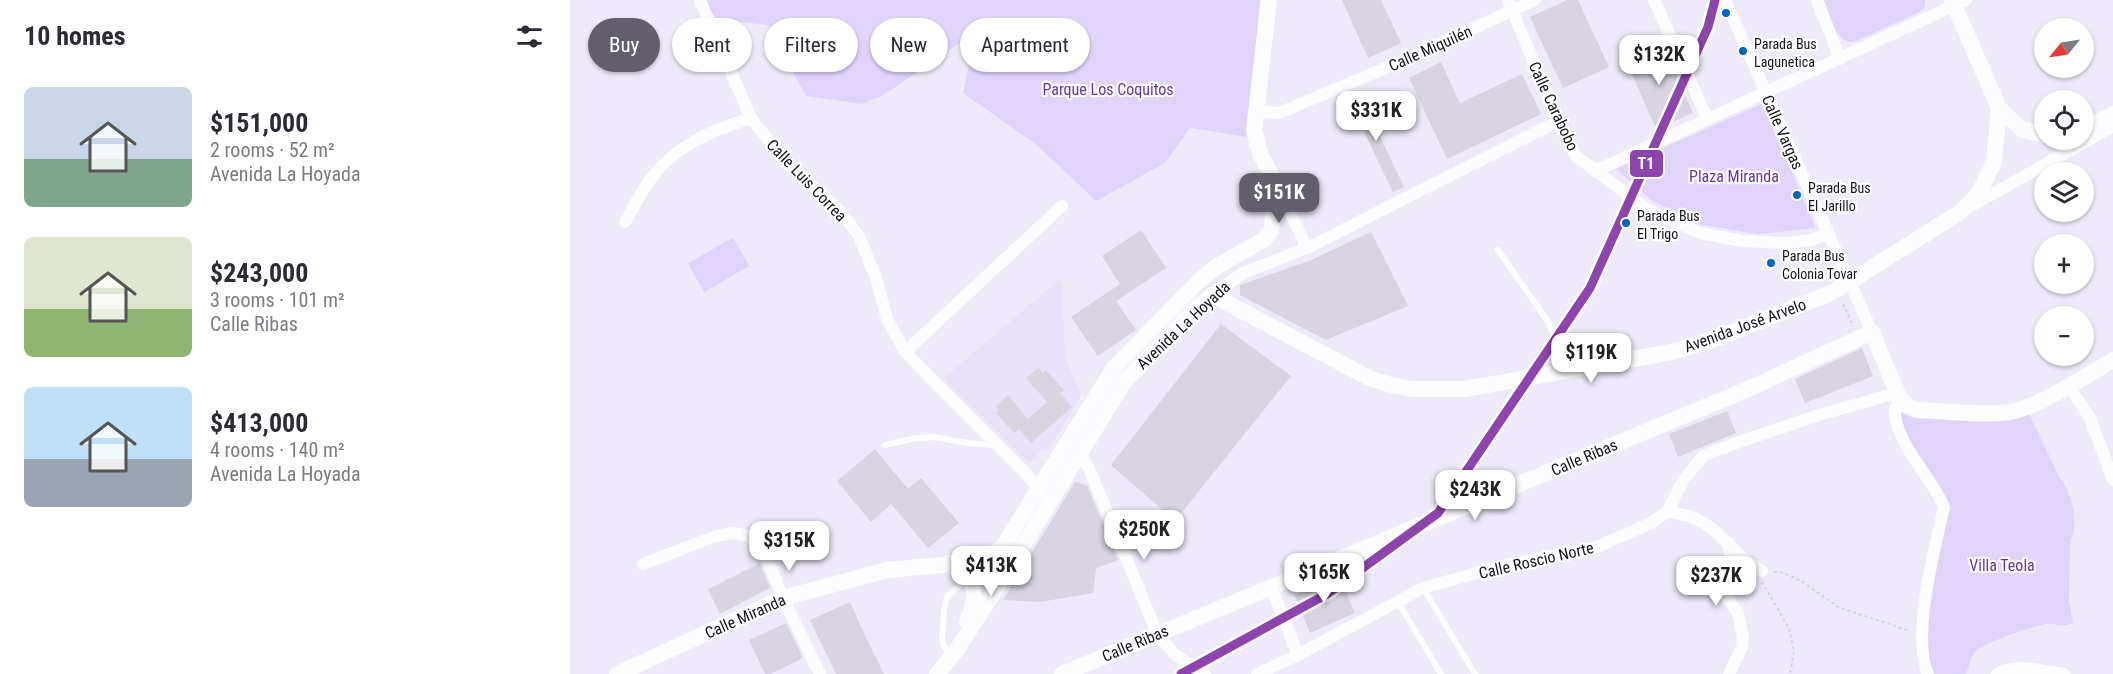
<!DOCTYPE html>
<meta charset="utf-8">
<style>
body{margin:0;font-family:"Roboto Condensed",sans-serif;background:#f7f7f7;color:#2b2b33;height:100vh;display:flex;flex-direction:column;font-size:22px;white-space:nowrap}
*{box-sizing:border-box;margin:0}
p{font-size:20px;color:#7c7c81}
.icon{flex:none;width:33px;height:33px;fill:none;stroke:currentColor;stroke-width:2;stroke-linecap:round;stroke-linejoin:round}
.map{position:relative;flex:1;overflow:hidden}
.details{display:flex;flex-direction:column;background:#fff;width:570px}
.details>*{flex:none}
.top-card{position:absolute;left:18px;top:18px;width:570px;height:54px;display:flex;gap:12px}
.needle{width:39px;rotate:240deg}
.fabs{position:absolute;left:1464px;top:18px;display:grid;gap:12px}
.fabs a{display:grid;place-items:center;width:60px;height:60px;border-radius:50%;background:#fff;box-shadow:0 2px 4px #0004;font-size:30px}
.price{position:absolute;translate:-50% -51px;padding:0 14px;border-radius:12px;background:#fff;color:#222;font-size:20px;line-height:39px;filter:drop-shadow(0 2px 3px #0008)}
.price::after{content:'';position:absolute;left:50%;top:36px;width:18px;height:14px;margin-left:-9px;background:inherit;clip-path:polygon(0 0,100% 0,50% 100%)}
.price.on{background:#625e6a;color:#fff}
ul{padding:0;list-style:none}
li{display:flex;align-items:center;gap:18px;height:150px;padding:0 24px}
li span{display:grid;place-items:center;flex:none;width:168px;height:120px;border-radius:9px;color:#555}
li>.icon{margin-inline-start:auto}
span .icon{width:72px;height:72px;fill:#fffc;stroke-width:1}
li b{font-size:26px}
h2{display:flex;justify-content:space-between;align-items:center;height:72px;padding:0 24px;font-size:26px}
.chip{padding:0 21px;border-radius:27px;background:#fff;box-shadow:0 2px 4px #0004;font-size:21px;line-height:54px}
.chip.on{background:#625e6a;color:#fff}
main{display:flex;flex:1;min-height:0}
.map>svg:first-child{display:block}
</style>
<main>
<section class="details">
<h2>10 homes<svg class="icon" aria-label="filters" viewBox="0 0 24 24"><path d="M4 7h16M4 17h16"/><circle cx="9" cy="7" r="2"/><circle cx="15" cy="17" r="2"/></svg></h2>
<ul>
<li><span style="background:linear-gradient(#c9d6e8 60%,#7fa58c 0)"><svg class="icon" aria-label="home" viewBox="0 0 24 24"><path d="M3 11l9-7 9 7M6 9v11h12V9"/></svg></span><div><b>$151,000</b><p>2 rooms · 52 m²</p><p>Avenida La Hoyada</p></div></li>
<li><span style="background:linear-gradient(#dfe7d0 60%,#8fb573 0)"><svg class="icon" aria-label="home" viewBox="0 0 24 24"><path d="M3 11l9-7 9 7M6 9v11h12V9"/></svg></span><div><b>$243,000</b><p>3 rooms · 101 m²</p><p>Calle Ribas</p></div></li>
<li><span style="background:linear-gradient(#bfe0f5 60%,#9aa5b1 0)"><svg class="icon" aria-label="home" viewBox="0 0 24 24"><path d="M3 11l9-7 9 7M6 9v11h12V9"/></svg></span><div><b>$413,000</b><p>4 rooms · 140 m²</p><p>Avenida La Hoyada</p></div></li>
</ul>
</section>
<div class="map">
<svg width="1543" height="674" viewBox="0 0 1543 674">
<rect width="100%" height="100%" fill="#efeaf9"/>
<!-- built -->
<path fill="#e9e2fa" d="M489,280L492,283L495,357L511,395L479,449L472,450L460,463L374,378Z"/>
<!-- green -->
<g fill="#e0d4fb">
<path d="M135,0H690L677,137L620,128L595,163L526,201L468,146L393,93L401,56L393,41L315,94L292,104L236,96L198,25L145,19Z"/>
<path d="M1254,0H1355C1356,7 1353,10 1347,13L1284,42C1265,44 1260,14 1254,0Z"/>
<path d="M1192,104L1246,228L1188,234L1127,224L1081,200L1046,169Z"/>
<path d="M163,238L179,266L134,292L118,263Z"/>
<path d="M1329,397L1337,406L1456,408L1490,478C1501,491 1510,525 1500,540L1499,601L1503,623C1492,628 1487,623 1476,624C1464,626 1412,643 1405,652C1401,658 1399,667 1396,674H1358L1352,663L1374,507L1331,434Z"/>
</g>
<!-- building -->
<g fill="#d8d4e0">
<path d="M772,0H811L831,43L798,58Z"/>
<path d="M997,0H1008L1039,67L993,88L960,17Z"/>
<path d="M1092,42L1123,113L1086,129L1055,58Z"/>
<path d="M871,62L890,103L952,74L971,114L877,159L839,78Z"/>
<path d="M789,93L834,187L823,192L778,99Z"/>
<path d="M571,230L596,268L546,301L566,330L528,356L501,317L550,284L532,256Z"/>
<path d="M801,232L838,306L756,340L670,295V285L739,261Z"/>
<path d="M651,324L721,376L605,521L541,465Z"/>
<path d="M1292,348L1303,376L1235,403L1225,379Z"/>
<path d="M468,368L473,373L476,370L494,390L490,393L502,407L461,443L449,429L444,433L426,413L429,410L426,406L438,395L458,419L477,402L456,378Z"/>
<path d="M1157,411L1166,433L1108,457L1099,434Z"/>
<path d="M305,449L338,489L351,478L389,523L358,548L321,504L301,522L267,481Z"/>
<path d="M505,482L517,485L548,560L526,568L523,593L470,602L433,600Z"/>
<path d="M190,563L200,588L150,614L138,589Z"/>
<path d="M769,576L785,613L740,633L724,595Z"/>
<path d="M280,602L296,638L314,674H266L240,620Z"/>
<path d="M216,623L233,658L200,674H195L179,640Z"/>
</g>
<g fill="none" stroke-linecap="round" stroke-linejoin="round">
<!-- path -->
<g stroke="#d6d6da" stroke-width="2" stroke-dasharray="3 3" stroke-linecap="butt">
<path d="M1273,304L1283,326"/>
<path d="M1204,572L1214,573L1233,582L1268,607L1340,631"/>
<path d="M1192,582L1219,628L1224,651L1220,674"/>
</g>
<!-- lane -->
<g stroke="#fdfcfe" stroke-width="6">
<path d="M928,250L979,323L987,345L992,371"/>
<path d="M315,445L346,438L364,437L398,443L424,445"/>
<path d="M853,588L905,674"/>
<path d="M828,602L871,674"/>
<path d="M379,658L372,640L374,610L377,597L396,579"/>
</g>
<!-- street -->
<g stroke="#fdfcfe" stroke-width="12">
<path d="M130,0L181,118L215,161L271,212L289,236L306,278L317,319L335,352L470,488"/>
<path d="M938,0L988,121L1006,156L1077,209L1130,233L1172,241L1216,243L1241,240L1258,234"/>
<path d="M1084,0L1137,118"/>
<path d="M1155,0L1302,332"/>
<path d="M1247,0L1270,59"/>
<path d="M686,111L709,113L823,65L965,0"/>
<path d="M1025,171L1396,0"/>
<path d="M708,187L737,248"/>
<path d="M1403,205L1543,126"/>
<path d="M55,222C63,208 70,194 79,181C105,145 141,131 181,118"/>
<path d="M642,295L673,273L737,248L988,121"/>
<path d="M335,352L492,206"/>
<path d="M1498,385L1520,418L1543,480"/>
<path d="M1329,397C1327,402 1325,409 1325,415C1330,449 1361,476 1374,507C1365,548 1341,637 1358,674"/>
<path d="M511,454L519,468L587,633L603,653L635,674"/>
<path d="M1097,512C1151,517 1152,550 1192,571"/>
<path d="M1159,543L1160,558L1153,584L1155,594L1168,613L1173,637L1172,647L1159,674"/>
<path d="M73,564L146,536L163,533L179,536L197,558L213,598L250,674"/>
<path d="M701,586L728,655"/>
<path d="M687,674L728,655L853,588L936,565L1027,547L1081,523L1097,512L1114,479L1133,456L1169,442L1252,414L1327,393"/>
<path d="M1427,674C1446,662 1474,672 1494,674"/>
</g>
<!-- secondary -->
<g stroke="#fdfcfe" stroke-width="16">
<path d="M1429,108L1451,129L1474,135"/>
<path d="M1514,129L1543,114"/>
<path d="M379,563C407,579 409,593 397,622"/>
<path d="M47,674L213,598L317,570L407,562L432,548L544,368L629,281L646,267L695,239L701,230L708,187L690,154L684,130L699,0"/>
<path d="M367,674L386,651L433,578L554,382L621,313L642,295L799,378L821,385L842,389H895L1102,352L1145,339L1263,292L1389,213L1409,193L1424,162L1429,108L1382,0"/>
<path d="M492,674L1176,390L1302,332L1329,397L1337,406L1346,410C1375,411 1411,416 1439,412C1465,409 1518,375 1543,360"/>
</g>
<defs>
<path id="metro-1" d="M611,674L757,594L868,513L1020,288L1138,27L1145,0"/>
</defs>
<!-- metro-1 casing -->
<use href="#metro-1" stroke="#fff" stroke-width="14"/>
<!-- metro-1 -->
<use href="#metro-1" stroke="#8e44ad" stroke-width="9"/>
</g>
<!-- markers -->
<g fill="#0065bd" stroke="#fff" stroke-width="2">
<circle cx="1156" cy="13" r="5"/>
<circle cx="1173" cy="51" r="5"/>
<circle cx="1227" cy="195" r="5"/>
<circle cx="1056" cy="223" r="5"/>
<circle cx="1201" cy="263" r="5"/>
</g>
<g text-anchor="middle" stroke-width="4.5" stroke-linejoin="round" paint-order="stroke">
<!-- bus labels -->
<g font-size="14" fill="#16121d" stroke="#fff" text-anchor="start">
<text x="1184" y="49">Parada Bus<tspan x="1184" dy="18">Lagunetica</tspan></text>
<text x="1238" y="193">Parada Bus<tspan x="1238" dy="18">El Jarillo</tspan></text>
<text x="1067" y="221">Parada Bus<tspan x="1067" dy="18">El Trigo</tspan></text>
<text x="1212" y="261">Parada Bus<tspan x="1212" dy="18">Colonia Tovar</tspan></text>
</g>
<!-- street labels -->
<g font-size="16" fill="#16121d" stroke="#fff">
<text transform="translate(860 48) rotate(-24)" y="6">Calle Miquilén</text>
<text transform="translate(984 106) rotate(65)" y="6">Calle Carabobo</text>
<text transform="translate(1213 132) rotate(66)" y="6">Calle Vargas</text>
<text transform="translate(237 180) rotate(46)" y="6">Calle Luis Correa</text>
<text transform="translate(613 325) rotate(-43)" y="6">Avenida La Hoyada</text>
<text transform="translate(1175 325) rotate(-20)" y="6">Avenida José Arvelo</text>
<text transform="translate(1014 457) rotate(-23)" y="6">Calle Ribas</text>
<text transform="translate(966 560) rotate(-13)" y="6">Calle Roscio Norte</text>
<text transform="translate(175 616) rotate(-24)" y="6">Calle Miranda</text>
<text transform="translate(565 643) rotate(-23)" y="6">Calle Ribas</text>
</g>
<!-- park labels -->
<g font-size="16" fill="#63389f" stroke="#fff">
<text x="538" y="95">Parque Los Coquitos</text>
<text x="1164" y="182">Plaza Miranda</text>
<text x="1432" y="571">Villa Teola</text>
</g>
</g>
<rect stroke="#fff" stroke-width="2" x="1059" y="149" width="35" height="29" rx="6" fill="#8e44ad"/>
<g font-size="16" text-anchor="middle" font-weight="bold" fill="#fff">
<text x="1076" y="169">T1</text>
</g>
</svg>
<div class="fabs">
<a><svg class="needle" viewBox="-14 -14 28 28"><path d="M0-13l5 13h-10z" fill="#e53935"/><path d="M0 13l5-13h-10z" fill="#7c7c81"/></svg></a>
<a><svg class="icon" aria-label="locate" viewBox="0 0 24 24"><circle cx="12" cy="12" r="6"/><path d="M12 2v4M12 18v4M2 12h4M18 12h4"/></svg></a>
<a><svg class="icon" aria-label="layers" viewBox="0 0 24 24"><path d="M12 4l9 5-9 5-9-5zM3 14l9 5 9-5"/></svg></a>
<a>+</a>
<a>−</a>
</div>
<b class="price" style="left:1089px;top:86px">$132K</b>
<b class="price" style="left:806px;top:142px">$331K</b>
<b class="price on" style="left:709px;top:224px">$151K</b>
<b class="price" style="left:1021px;top:384px">$119K</b>
<b class="price" style="left:905px;top:521px">$243K</b>
<b class="price" style="left:574px;top:561px">$250K</b>
<b class="price" style="left:219px;top:572px">$315K</b>
<b class="price" style="left:421px;top:597px">$413K</b>
<b class="price" style="left:754px;top:604px">$165K</b>
<b class="price" style="left:1146px;top:607px">$237K</b>
<div class="top-card">
<a class="chip on">Buy</a>
<a class="chip">Rent</a>
<a class="chip">Filters</a>
<a class="chip">New</a>
<a class="chip">Apartment</a>
</div>
</div>
</main>
